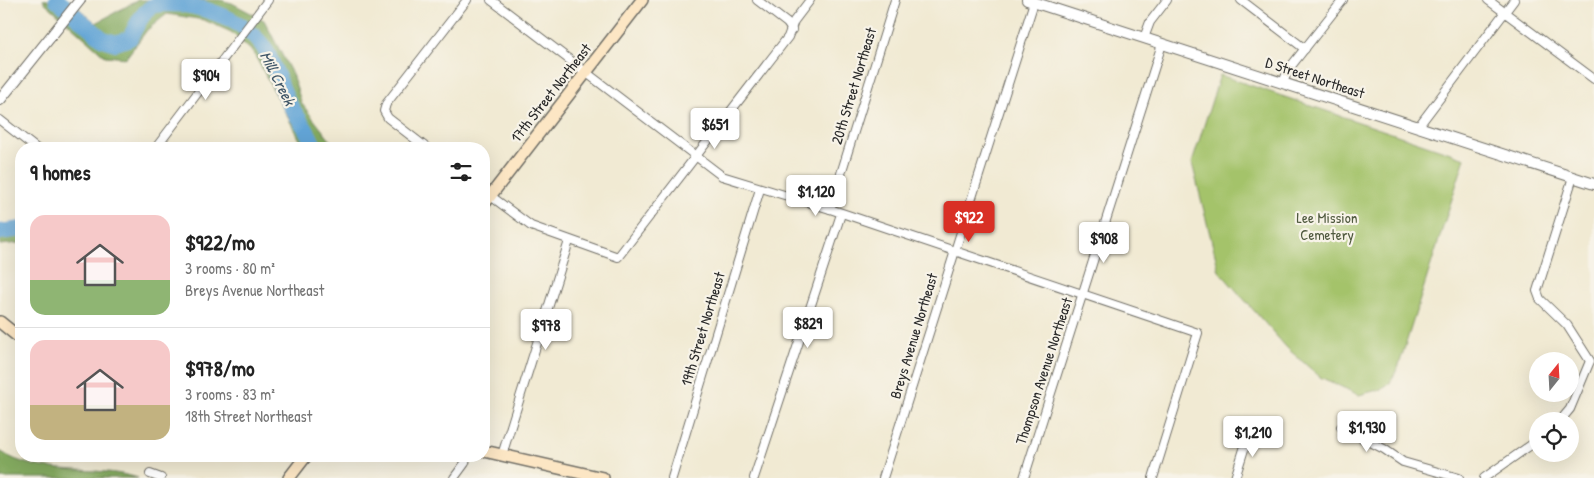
<!DOCTYPE html>
<meta charset="utf-8">
<style>
body{margin:0;font-family:"Patrick Hand",sans-serif;background:#f2f2f2;color:#222;height:100vh;display:flex;flex-direction:column;font-size:19px;white-space:nowrap}
*{box-sizing:border-box;margin:0}
p{font-size:16px;color:#767676}
.icon{flex:none;width:28px;height:28px;fill:none;stroke:currentColor;stroke-width:2;stroke-linecap:round;stroke-linejoin:round}
.map{position:relative;flex:1;overflow:hidden}
.details{position:absolute;left:15px;top:142px;width:475px;height:320px;display:flex;flex-direction:column;background:#fff;border-radius:20px;box-shadow:0 5px 20px #0002}
.details>*{flex:none}
.needle{width:32px;rotate:18deg}
.tools{position:absolute;left:1529px;top:352px;display:grid;gap:10px}
.tools a{display:grid;place-items:center;width:50px;height:50px;border-radius:50%;background:#fff;box-shadow:0 5px 20px #0002;font-size:25px}
.price{position:absolute;translate:-50% -42px;padding:0 11px;border-radius:5px;background:#fff;color:#222;font-size:16px;line-height:32px;filter:drop-shadow(0 1px 2px #0008)}
.price::after{content:'';position:absolute;left:50%;top:30px;width:15px;height:11px;margin-left:-8px;background:inherit;clip-path:polygon(0 0,100% 0,50% 100%)}
.price.on{background:#d93025;color:#fff}
ul{padding:0;list-style:none}
li{display:flex;align-items:center;gap:15px;height:125px;padding:0 15px}
li+li{border-top:1px solid #e0e0e0}
li span{display:grid;place-items:center;flex:none;width:140px;height:100px;border-radius:15px;color:#555}
li>.icon{margin-inline-start:auto}
span .icon{width:60px;height:60px;fill:#fffc;stroke-width:1}
li b{font-size:21px}
h2{display:flex;justify-content:space-between;align-items:center;height:60px;padding:0 15px;font-size:21px}
.map>svg:first-child{display:block}
</style>
<div class="map">
<svg width="1594" height="478" viewBox="0 0 1594 478">
<rect width="100%" height="100%" fill="#f7f3e8"/>
<filter id="ink" filterUnits="userSpaceOnUse"><feTurbulence type="fractalNoise" baseFrequency=".02" numOctaves="2"/><feDisplacementMap in="SourceGraphic" scale="10" xChannelSelector="R" yChannelSelector="G"/><feConvolveMatrix kernelMatrix="1 2 1 2 8 2 1 2 1" color-interpolation-filters="sRGB"/></filter>
<filter id="wash" filterUnits="userSpaceOnUse"><feTurbulence type="fractalNoise" baseFrequency=".0096" numOctaves="4" result="noise"/><feDisplacementMap in="SourceGraphic" scale="20" xChannelSelector="R" yChannelSelector="G"/><feGaussianBlur stdDeviation="1.12" result="paint"/><feColorMatrix in="noise" values="0 0 0 0 0 0 0 0 0 0 0 0 0 0 0 0 0 1.4 0 .05"/><feComposite in="paint" operator="in"/></filter>
<g filter="url(#wash)">
<rect width="100%" height="100%" fill="#f1ead3"/>
<!-- green -->
<path fill="#a4c36b" stroke="#68774b" d="M1220,75L1465,158L1399,365L1390,383L1381,389L1359,395L1320,377L1287,348L1219,271L1192,163Z"/>
<!-- forest -->
<g fill="#83a95f" stroke="#576a45">
<path d="M42,0H69L96,23L138,0H220L232,3L264,20L292,74L302,104L337,149H300V140L253,52L231,32L204,20L167,14L147,30L126,58L105,56Z"/>
<path d="M0,226L21,227V243L0,245Z"/>
<path d="M0,451C39,478 94,464 138,478H0Z"/>
</g>
<g fill="none" stroke-linecap="round" stroke-linejoin="round">
<!-- river -->
<g stroke="#62a4d6" stroke-width="16">
<path d="M57,0L103,39L116,43L130,38C136,27 142,11 155,5C192,0 247,18 266,51C275,67 280,86 289,103C298,120 309,129 315,149"/>
<path d="M0,232L21,229"/>
</g>
</g>
</g>
<g filter="url(#ink)">
<g fill="none" stroke-linecap="round" stroke-linejoin="round">
<defs>
<g id="minor">
<path d="M491,0L722,176L830,209L1198,333L1153,478"/>
<path d="M757,0L787,23L792,30"/>
<path d="M1241,0L1305,49"/>
<path d="M1488,0L1594,79"/>
<path d="M1144,38L1150,22L1167,0"/>
<path d="M1283,83L1288,70L1343,0"/>
<path d="M0,120L37,149"/>
<path d="M1418,127L1514,0"/>
<path d="M155,149L268,0"/>
<path d="M428,149L388,118L384,111L386,104L467,0"/>
<path d="M484,191L531,226L618,257L788,37L794,21L810,0"/>
<path d="M830,209L895,0"/>
<path d="M1560,421L1570,409L1590,361L1567,325L1540,299L1537,291L1573,177"/>
<path d="M1341,427L1384,449L1403,462L1459,478"/>
<path d="M502,455L569,241"/>
<path d="M150,474L161,478"/>
<path d="M454,478L465,463L467,456"/>
<path d="M672,478L760,189"/>
<path d="M754,478L841,214"/>
<path d="M883,478L1034,2"/>
<path d="M1024,478L1162,44"/>
<path d="M1235,478L1250,430"/>
<path d="M1484,478L1538,440"/>
</g>
<g id="tertiary">
<path d="M1027,0L1594,184"/>
<path d="M0,100L80,0"/>
</g>
<g id="secondary">
<path d="M484,204L642,0"/>
<path d="M0,322L21,339"/>
<path d="M484,451L603,478"/>
<path d="M289,478L306,456"/>
</g>
</defs>
<!-- minor casing -->
<use href="#minor" stroke="#706e66" stroke-width="10"/>
<!-- tertiary casing -->
<use href="#tertiary" stroke="#706e66" stroke-width="12"/>
<!-- secondary casing -->
<use href="#secondary" stroke="#706e66" stroke-width="14"/>
<!-- minor -->
<use href="#minor" stroke="#fff" stroke-width="8"/>
<!-- tertiary -->
<use href="#tertiary" stroke="#fff" stroke-width="10"/>
<!-- secondary -->
<use href="#secondary" stroke="#fce6c4" stroke-width="11"/>
</g>
</g>
<g text-anchor="middle" stroke-width="4.5" stroke-linejoin="round" paint-order="stroke">
<!-- street labels -->
<g font-size="15" fill="#2b2b2b" stroke="#f7f3e8">
<text transform="translate(1315 78) rotate(18)" y="5">D Street Northeast</text>
<text transform="translate(854 86) rotate(-73)" y="5">20th Street Northeast</text>
<text transform="translate(551 93) rotate(-52)" y="5">17th Street Northeast</text>
<text transform="translate(703 329) rotate(-73)" y="5">19th Street Northeast</text>
<text transform="translate(914 336) rotate(-73)" y="5">Breys Avenue Northeast</text>
<text transform="translate(1044 371) rotate(-72)" y="5">Thompson Avenue Northeast</text>
</g>
<!-- park labels -->
<g font-size="15" fill="#4f593e" stroke="#f7f3e8">
<text x="1327" y="223">Lee Mission<tspan x="1327" dy="17">Cemetery</tspan></text>
</g>
<!-- water labels -->
<g font-size="16" font-style="italic" fill="#3e5567" stroke="#f7f3e8">
<text transform="translate(278 78) rotate(63)" y="6">Mill Creek</text>
</g>
</g>
</svg>
<div class="tools">
<a><svg class="needle" viewBox="-14 -14 28 28"><path d="M0-13l5 13h-10z" fill="#e53935"/><path d="M0 13l5-13h-10z" fill="#767676"/></svg></a>
<a><svg class="icon" aria-label="locate" viewBox="0 0 24 24"><circle cx="12" cy="12" r="6"/><path d="M12 2v4M12 18v4M2 12h4M18 12h4"/></svg></a>
</div>
<b class="price" style="left:206px;top:101px">$904</b>
<b class="price" style="left:715px;top:150px">$651</b>
<b class="price" style="left:816px;top:217px">$1,120</b>
<b class="price on" style="left:969px;top:243px">$922</b>
<b class="price" style="left:1104px;top:264px">$908</b>
<b class="price" style="left:808px;top:349px">$829</b>
<b class="price" style="left:546px;top:351px">$978</b>
<b class="price" style="left:1367px;top:453px">$1,930</b>
<b class="price" style="left:1253px;top:458px">$1,210</b>
<section class="details">
<h2>9 homes<svg class="icon" aria-label="filters" viewBox="0 0 24 24"><path d="M4 7h16M4 17h16"/><circle cx="9" cy="7" r="2"/><circle cx="15" cy="17" r="2"/></svg></h2>
<ul>
<li><span style="background:linear-gradient(#f6c9c9 65%,#8fb573 0)"><svg class="icon" aria-label="home" viewBox="0 0 24 24"><path d="M3 11l9-7 9 7M6 9v11h12V9"/></svg></span><div><b>$922/mo</b><p>3 rooms · 80 m²</p><p>Breys Avenue Northeast</p></div></li>
<li><span style="background:linear-gradient(#f6c9c9 65%,#c2b280 0)"><svg class="icon" aria-label="home" viewBox="0 0 24 24"><path d="M3 11l9-7 9 7M6 9v11h12V9"/></svg></span><div><b>$978/mo</b><p>3 rooms · 83 m²</p><p>18th Street Northeast</p></div></li>
</ul>
</section>
</div>
